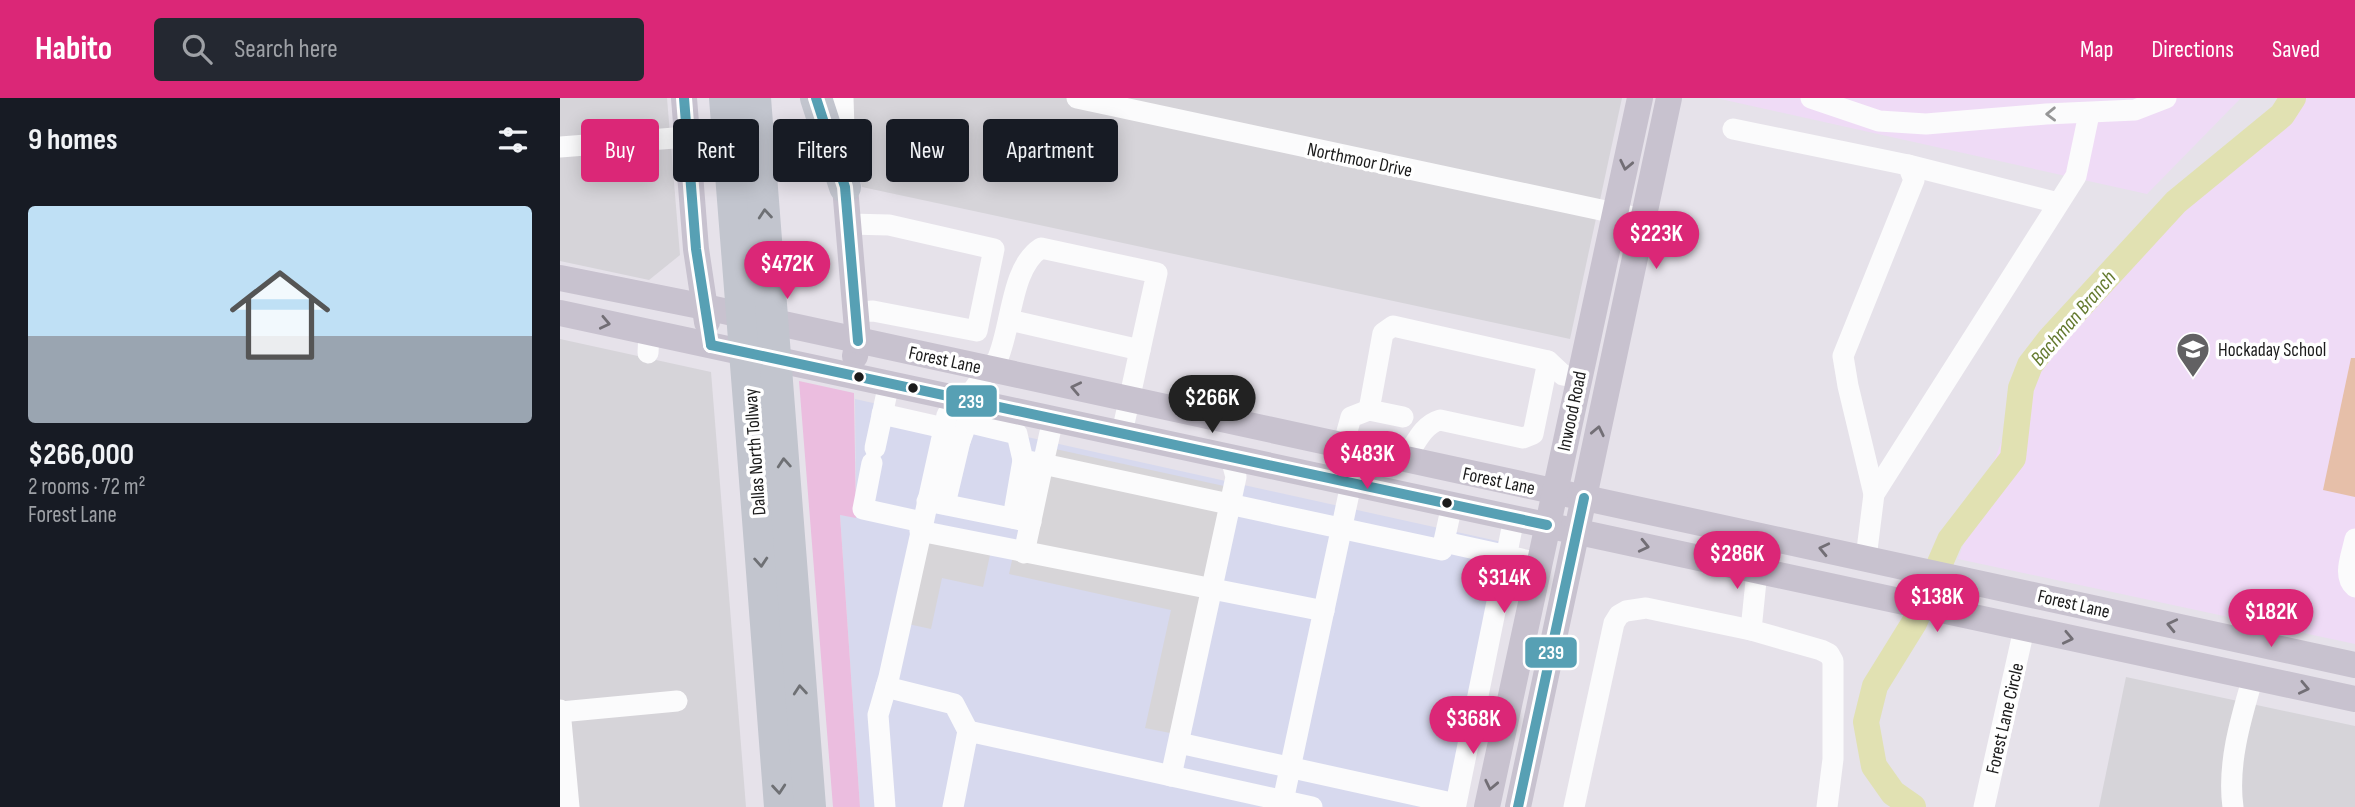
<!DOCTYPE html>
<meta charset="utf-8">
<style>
body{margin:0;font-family:"Sofia Sans Condensed",sans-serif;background:#242831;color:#f1f3f6;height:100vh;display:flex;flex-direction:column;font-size:26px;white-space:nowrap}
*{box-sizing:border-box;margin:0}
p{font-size:23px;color:#9ea1a6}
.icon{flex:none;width:38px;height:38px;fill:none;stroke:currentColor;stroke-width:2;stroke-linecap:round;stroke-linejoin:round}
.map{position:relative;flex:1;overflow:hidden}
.drawer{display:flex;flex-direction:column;background:#171b24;width:560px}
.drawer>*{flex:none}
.guide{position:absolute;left:21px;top:21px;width:665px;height:63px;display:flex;gap:14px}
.price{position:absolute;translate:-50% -60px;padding:0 16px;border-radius:24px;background:#db2777;color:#fff;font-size:23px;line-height:46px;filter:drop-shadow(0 2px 4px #0008)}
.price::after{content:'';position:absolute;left:50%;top:42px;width:21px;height:16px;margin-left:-10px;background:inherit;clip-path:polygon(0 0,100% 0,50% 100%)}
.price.current{background:#222;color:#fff}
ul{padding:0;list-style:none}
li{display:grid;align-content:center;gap:14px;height:371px;padding:0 28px}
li+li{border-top:2px solid #363941}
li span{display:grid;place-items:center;height:217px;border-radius:7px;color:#555}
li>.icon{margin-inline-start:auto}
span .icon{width:126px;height:126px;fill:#fffc;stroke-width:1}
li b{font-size:30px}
h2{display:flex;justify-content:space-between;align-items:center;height:84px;padding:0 28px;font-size:30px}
.pill{padding:0 24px;border-radius:7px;background:#171b24;box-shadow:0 4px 18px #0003;font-size:24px;line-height:63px}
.pill.current{background:#db2777;color:#fff}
header{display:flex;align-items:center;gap:42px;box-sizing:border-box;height:98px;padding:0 35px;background:#db2777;color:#fff}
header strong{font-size:33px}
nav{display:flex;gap:38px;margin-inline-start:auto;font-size:24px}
.search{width:490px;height:63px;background:#242831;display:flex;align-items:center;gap:18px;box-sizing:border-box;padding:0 24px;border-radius:7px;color:#9ea1a6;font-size:26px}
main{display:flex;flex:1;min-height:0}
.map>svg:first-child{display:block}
</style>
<header>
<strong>Habito</strong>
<div class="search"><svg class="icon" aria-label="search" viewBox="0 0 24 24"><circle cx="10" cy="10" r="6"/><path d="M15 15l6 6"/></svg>Search here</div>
<nav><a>Map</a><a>Directions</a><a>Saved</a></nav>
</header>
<main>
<section class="drawer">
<h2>9 homes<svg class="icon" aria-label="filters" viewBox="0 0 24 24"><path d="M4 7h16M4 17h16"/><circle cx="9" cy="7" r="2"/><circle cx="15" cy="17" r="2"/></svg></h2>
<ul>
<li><span style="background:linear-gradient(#bfe0f5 60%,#9aa5b1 0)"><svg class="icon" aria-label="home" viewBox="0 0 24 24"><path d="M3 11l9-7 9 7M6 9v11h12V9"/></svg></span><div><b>$266,000</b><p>2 rooms · 72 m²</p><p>Forest Lane</p></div></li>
</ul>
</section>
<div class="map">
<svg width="1795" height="709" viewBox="0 0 1795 709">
<rect width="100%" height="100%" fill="#e6e2ea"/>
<!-- residential -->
<g fill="#d6d4d9">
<path d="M0,0H107L120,157L89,182L0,163Z"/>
<path d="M274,0H1062L1010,241L302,89Z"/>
<path d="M0,241L151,274L186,709H0Z"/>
<path d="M1566,579L1795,628V709H1539Z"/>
</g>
<!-- commercial -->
<path fill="#d7d9ee" d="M295,301L951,446L896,709H300L280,417L296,419Z"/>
<!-- education -->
<g fill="#efdbf6">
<path d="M1156,0H1681L1587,96Z"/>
<path d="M1737,0H1795V546L1398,461L1446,331L1462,296L1480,266L1507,240L1532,206L1618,113L1655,83L1725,18Z"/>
</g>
<!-- grass -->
<path fill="#ebbddf" d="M239,283L294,295L296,420L280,417L300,709H273Z"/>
<!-- pitch -->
<path fill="#e6bfa9" d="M1791,260H1795V399L1763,392Z"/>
<!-- parking -->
<g fill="#d7d5d8">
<path d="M477,347L664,388L610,635L585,630L611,512L449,476Z"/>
<path d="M365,444L430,457L423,489L382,480L371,531L348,526Z"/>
</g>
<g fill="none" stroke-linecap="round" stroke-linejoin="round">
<!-- river -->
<path stroke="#e1e1b2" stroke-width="26" d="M1353,709L1333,695L1314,668L1306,624L1315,588L1354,525L1390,442L1453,360L1461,290L1470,267L1490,241L1616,104L1722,17L1733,0"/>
<!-- minor -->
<g stroke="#fbfbfc" stroke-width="21">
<path d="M283,0L285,62"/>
<path d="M517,0L1083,121"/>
<path d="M1251,0L1319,23L1366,26L1486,16L1575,12L1606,0"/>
<path d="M1173,31L1348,67L1354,82L1283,258L1288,288L1314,396"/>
<path d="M0,49L127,39"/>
<path d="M1348,67L1498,105"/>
<path d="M289,126L329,127L434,151L417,233L313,213L296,214"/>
<path d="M449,222L580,252L562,335"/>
<path d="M88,255L89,234"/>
<path d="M322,316L384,330"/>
<path d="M843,319L809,312L823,235L833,228L988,263L1003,277L1018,280"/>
<path d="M493,321L483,366L882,452L892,407"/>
<path d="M400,343L407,324L457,336L463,362L483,366L464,455"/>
<path d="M783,348L791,319L809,312"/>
<path d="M315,350L329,285"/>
<path d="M845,361C855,347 862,327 880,322L963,340L973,336L988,263"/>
<path d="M312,365L303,411L362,424"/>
<path d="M367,403L471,424"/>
<path d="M385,406L400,343L386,341"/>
<path d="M453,420L463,362"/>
<path d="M360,433L764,513"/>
<path d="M1795,441C1792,457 1782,478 1795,489"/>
<path d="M884,444L979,465"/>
<path d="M1306,460L1314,396L1516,78L1529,16"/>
<path d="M1197,473L1191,532L1261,552L1269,556L1273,563V661L1267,709"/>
<path d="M326,589L394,606L408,633"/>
<path d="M0,612L9,709"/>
<path d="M0,614L117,603"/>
<path d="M619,645L896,706L954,420"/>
<path d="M611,678L676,379L671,360"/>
<path d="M723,703L791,386"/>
<path d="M325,709L318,617L329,579L387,317L406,302L428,271L437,262C452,230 450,170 481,150L597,175L580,252"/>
<path d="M393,709L408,633L752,709"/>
<path d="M1014,709L1054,525L1059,517L1066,513L1086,510L1191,532"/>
<path d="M1424,709L1464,531"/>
<path d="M1673,709C1667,666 1681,620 1693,579"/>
</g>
<!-- major -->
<g stroke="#c8c2cf" stroke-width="26">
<path d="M124,0L136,151L147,224"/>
<path d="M285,89L298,243L295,258"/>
<path d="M0,180L145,209L1795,567"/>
<path d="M0,215L1795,601"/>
<path d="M927,709L1080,0"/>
<path d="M958,709L1109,0"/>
</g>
<!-- highway -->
<g stroke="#c2c5ce" stroke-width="32">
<path d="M165,0C185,236 201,473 220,709"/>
<path d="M195,0L250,709"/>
<path d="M256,0L285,89"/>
</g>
<defs>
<g id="bus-1">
<path d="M124,0L136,151L151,247"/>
<path d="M256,0L285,89L298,243"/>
<path d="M151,247L987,427"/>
<path d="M958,709L1024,400"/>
</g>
</defs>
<!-- bus-1 casing -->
<use href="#bus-1" stroke="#fff" stroke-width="16"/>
<!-- bus-1 -->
<use href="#bus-1" stroke="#57a0b4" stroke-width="10"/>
</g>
<!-- one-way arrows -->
<defs><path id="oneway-chevron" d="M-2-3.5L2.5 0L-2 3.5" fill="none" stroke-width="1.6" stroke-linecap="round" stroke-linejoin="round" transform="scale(1.75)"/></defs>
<use stroke="#969697" href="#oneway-chevron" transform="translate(1491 16) rotate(179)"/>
<g stroke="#726e75">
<use href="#oneway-chevron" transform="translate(1066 67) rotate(102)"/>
<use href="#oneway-chevron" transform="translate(45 225) rotate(12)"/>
<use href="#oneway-chevron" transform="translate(516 290) rotate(-168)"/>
<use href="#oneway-chevron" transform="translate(1038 333) rotate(-78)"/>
<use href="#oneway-chevron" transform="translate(1084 448) rotate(13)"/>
<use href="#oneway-chevron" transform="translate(1264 451) rotate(-167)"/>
<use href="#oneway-chevron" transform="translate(1612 527) rotate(-167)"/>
<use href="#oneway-chevron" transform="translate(1508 540) rotate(12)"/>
<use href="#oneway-chevron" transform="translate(1744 590) rotate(12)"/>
<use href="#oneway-chevron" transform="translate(931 687) rotate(102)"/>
</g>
<g stroke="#6e7074">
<use href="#oneway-chevron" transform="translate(205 116) rotate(-95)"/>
<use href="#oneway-chevron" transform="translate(224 365) rotate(-94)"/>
<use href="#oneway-chevron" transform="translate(201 464) rotate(86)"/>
<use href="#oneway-chevron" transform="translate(240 592) rotate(-95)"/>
<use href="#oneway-chevron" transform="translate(219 691) rotate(85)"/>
</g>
<!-- icons -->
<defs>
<symbol id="school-pin" viewBox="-11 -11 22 30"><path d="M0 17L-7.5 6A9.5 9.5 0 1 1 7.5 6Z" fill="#626163" stroke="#fff"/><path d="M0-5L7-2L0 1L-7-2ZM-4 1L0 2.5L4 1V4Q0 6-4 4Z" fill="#fff"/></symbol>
</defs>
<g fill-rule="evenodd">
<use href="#school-pin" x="1614" y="232" width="38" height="52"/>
</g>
<!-- markers -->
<g fill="#1b1b1b" stroke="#fff" stroke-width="2.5">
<circle cx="299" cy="279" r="6"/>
<circle cx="353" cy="290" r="6"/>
<circle cx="887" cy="405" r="6"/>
</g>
<g text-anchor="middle" stroke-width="7" stroke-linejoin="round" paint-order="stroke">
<!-- street labels -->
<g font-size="19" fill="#1b1b1b" stroke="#fff">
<text transform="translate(800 61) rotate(12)" y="7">Northmoor Drive</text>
<text transform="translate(385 261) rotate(12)" y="7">Forest Lane</text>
<text transform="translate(1011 313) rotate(-78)" y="7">Inwood Road</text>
<text transform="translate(194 354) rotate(-94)" y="7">Dallas North Tollway</text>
<text transform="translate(939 382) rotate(12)" y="7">Forest Lane</text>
<text transform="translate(1514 505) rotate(13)" y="7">Forest Lane</text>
<text transform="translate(1444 620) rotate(-77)" y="7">Forest Lane Circle</text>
</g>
<!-- poi labels -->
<g font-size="19" fill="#1b1b1b" stroke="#fff" text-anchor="start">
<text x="1658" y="258">Hockaday School</text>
</g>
<!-- water labels -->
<g font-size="21" font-style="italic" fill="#647a2f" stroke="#fff">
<text transform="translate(1513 220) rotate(-49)" y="7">Bachman Branch</text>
</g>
</g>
<g stroke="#fff" stroke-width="2.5">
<rect x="385" y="286" width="53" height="34" rx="7" fill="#57a0b4"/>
<rect x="964" y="538" width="54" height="33" rx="7" fill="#57a0b4"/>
</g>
<g font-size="19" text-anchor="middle" font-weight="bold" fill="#fff">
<text x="411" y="310">239</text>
<text x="991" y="561">239</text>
</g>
</svg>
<b class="price" style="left:1096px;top:173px">$223K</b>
<b class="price" style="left:227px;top:203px">$472K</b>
<b class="price current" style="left:652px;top:337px">$266K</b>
<b class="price" style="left:807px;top:393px">$483K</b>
<b class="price" style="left:1177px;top:493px">$286K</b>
<b class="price" style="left:944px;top:517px">$314K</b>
<b class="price" style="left:1377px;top:536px">$138K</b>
<b class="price" style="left:1711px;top:551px">$182K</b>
<b class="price" style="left:913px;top:658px">$368K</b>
<div class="guide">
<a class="pill current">Buy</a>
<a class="pill">Rent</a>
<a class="pill">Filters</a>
<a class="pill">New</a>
<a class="pill">Apartment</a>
</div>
</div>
</main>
